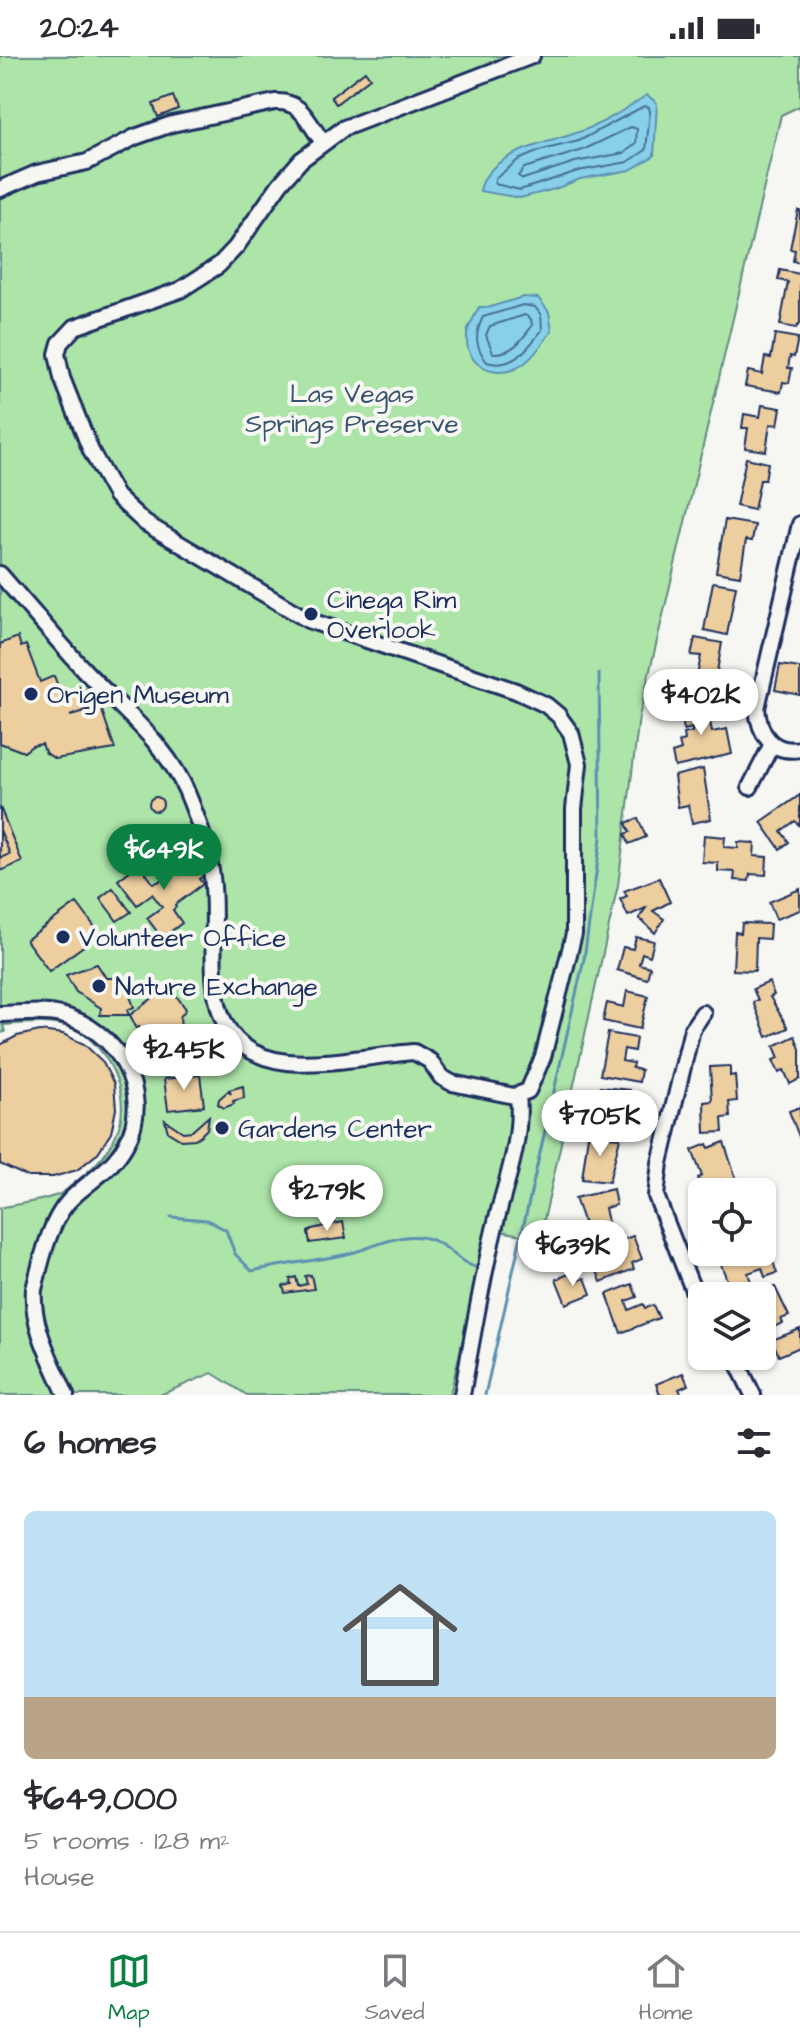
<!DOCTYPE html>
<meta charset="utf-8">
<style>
body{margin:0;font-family:"Architects Daughter",sans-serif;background:#f2f2f3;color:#2b2b33;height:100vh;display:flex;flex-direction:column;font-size:30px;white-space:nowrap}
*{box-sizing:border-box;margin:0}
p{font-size:26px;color:#7c7c81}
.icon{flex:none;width:44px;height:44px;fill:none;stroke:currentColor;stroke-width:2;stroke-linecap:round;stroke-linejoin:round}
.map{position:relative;height:1339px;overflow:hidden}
.drawer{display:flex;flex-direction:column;background:#fff;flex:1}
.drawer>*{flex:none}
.tools{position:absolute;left:688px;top:1122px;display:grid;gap:16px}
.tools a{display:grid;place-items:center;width:88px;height:88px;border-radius:12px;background:#fff;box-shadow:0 2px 6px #0004;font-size:40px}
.price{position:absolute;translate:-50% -68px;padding:0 18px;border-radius:28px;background:#fff;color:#222;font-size:26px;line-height:52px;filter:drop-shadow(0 2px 4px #0008)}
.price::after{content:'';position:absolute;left:50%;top:48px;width:24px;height:18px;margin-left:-12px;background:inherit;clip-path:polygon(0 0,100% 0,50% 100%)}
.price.current{background:#0b8043;color:#fff}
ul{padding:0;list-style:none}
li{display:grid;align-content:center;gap:16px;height:424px;padding:0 24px}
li+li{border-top:2px solid #e1e1e2}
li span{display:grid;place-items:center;height:248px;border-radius:12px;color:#555}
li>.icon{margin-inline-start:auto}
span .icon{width:144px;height:144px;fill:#fffc;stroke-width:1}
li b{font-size:34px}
h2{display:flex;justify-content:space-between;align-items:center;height:96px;padding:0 24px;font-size:34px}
.status{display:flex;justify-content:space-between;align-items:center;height:56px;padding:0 40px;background:#fff;direction:ltr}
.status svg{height:22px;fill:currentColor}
.menu{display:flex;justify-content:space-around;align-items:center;height:112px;border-top:2px solid #e1e1e2;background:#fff;font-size:22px;color:#7c7c81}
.menu a{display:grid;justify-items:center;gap:4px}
.menu .current{color:#0b8043}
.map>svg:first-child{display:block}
</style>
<div class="status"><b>20:24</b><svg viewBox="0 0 49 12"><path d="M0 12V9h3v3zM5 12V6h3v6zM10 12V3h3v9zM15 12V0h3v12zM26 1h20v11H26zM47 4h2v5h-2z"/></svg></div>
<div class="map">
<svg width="800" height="1339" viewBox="0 0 800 1339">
<rect width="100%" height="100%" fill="#f6f6f2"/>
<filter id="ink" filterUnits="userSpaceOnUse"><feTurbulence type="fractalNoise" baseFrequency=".0125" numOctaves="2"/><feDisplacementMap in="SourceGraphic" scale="16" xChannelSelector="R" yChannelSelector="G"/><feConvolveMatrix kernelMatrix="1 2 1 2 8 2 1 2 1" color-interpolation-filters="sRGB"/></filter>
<g filter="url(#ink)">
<!-- green -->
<path fill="#ade5a9" stroke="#648a84" stroke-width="2" d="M0,0H800V50L781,59L639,661L618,829L540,1182L488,1173L450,1339H247L212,1317L160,1339H0V1152C19,1147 42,1146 60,1138C68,1134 76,1125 84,1119C124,1085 134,1048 106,1002C99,992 86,977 75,973C52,964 26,967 3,969L5,976L0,977Z"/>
<!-- water -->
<g fill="#88d0e9" stroke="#5c90b1" stroke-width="2">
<path d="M647,39L657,47L654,100L630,114L580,123L555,133L520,142L480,135C487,96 546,88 576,77C601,69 624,54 647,39Z"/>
<path d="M523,241L538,242L549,256L552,275C541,289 530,308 512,314C485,323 461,301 468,273C471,266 476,258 479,251H490Z"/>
</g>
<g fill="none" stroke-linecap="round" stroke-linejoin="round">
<!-- shore -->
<g stroke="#476f96" stroke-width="2">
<path d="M644,50L649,51L650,56L646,94L628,106L578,115L520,134L495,128V123L518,104L542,94L579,85Z"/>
<path d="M631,71L637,73L636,88L624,97L575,106L523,123L518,120L524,112L583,94Z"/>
<path d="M523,249L535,251L541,259L542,274C528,292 513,314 487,306C475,290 474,279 483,261Z"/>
<path d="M525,259L531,263L532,270C521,285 512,298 493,297L486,279L490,270Z"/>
</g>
<!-- stream -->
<g stroke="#5c90b1" stroke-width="3">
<path d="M171,1161L207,1164L226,1174L235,1198L252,1215C282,1208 313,1205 343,1199C371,1194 403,1172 432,1184C450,1190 460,1209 479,1212"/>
<path d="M485,1339L584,903L601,782L599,618"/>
</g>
</g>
<!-- building -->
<g fill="#edce9f" stroke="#1b2f5e" stroke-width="2">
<path d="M365,15L370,22L336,48L331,41Z"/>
<path d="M173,40L178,53L158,61L153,48Z"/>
<path d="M798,154H800V207L793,205L795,194L790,193Z"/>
<path d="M780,214L800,218V267L796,272L780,269L788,226L778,224Z"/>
<path d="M775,278L798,282L794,301L790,300L788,312H792L789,327L783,326L781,336L745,330L748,315L762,318L765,301L771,302Z"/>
<path d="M762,349L781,352L778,369L770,368L766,395L745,392L748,372H742L744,358L760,361Z"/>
<path d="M746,402L768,407L765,424H760L754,454L736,450Z"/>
<path d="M725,464L755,469L752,485L746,484L740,520L716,516Z"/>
<path d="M713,526L736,530L727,579L704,574Z"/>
<path d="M18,581L21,591L26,589L40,626L54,620L63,643L87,633L94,651L70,660L101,652L115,693L55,703L45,696L42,688L32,690L24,696L0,687V588Z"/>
<path d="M695,582L722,587L713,638L694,635L701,600L691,599Z"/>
<path d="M780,609L800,612V639L775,634Z"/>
<path d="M710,645L714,665L710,666L712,676L727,673L732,698L675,711L672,697L681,694L679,686L685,684L684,678L692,676V672L684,674L682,663L687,662L685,650Z"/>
<path d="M703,713L711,763L692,767L688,749L678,751L674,720Z"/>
<path d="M800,739V770L795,765L781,775L789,786L780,793L761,766Z"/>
<circle cx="156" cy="748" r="7"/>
<path d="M0,751L22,806L0,815Z"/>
<path d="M638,762L646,781L629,788L625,778L630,776L626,767Z"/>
<path d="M0,774L10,798L0,802Z"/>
<path d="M704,779L725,781L724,791L738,792V786L755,787L754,800L767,801L766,819L750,818L749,825L734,824L735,816L718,815V807L702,806Z"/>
<path d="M186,805L190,810L197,805L206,818L199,823L203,828L175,849L176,851L173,854L182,867L162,882L147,862L162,851L152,838L137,849L118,824L139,808L153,827L158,826Z"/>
<path d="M659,822L670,846L653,855L664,863L655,877L639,862L646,852L628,860L620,843L627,840L624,835Z"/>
<path d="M113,832L131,856L117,865L100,842Z"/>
<path d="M800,833V854L776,863L769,846Z"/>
<path d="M77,847L100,878L49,915L26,884Z"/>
<path d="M742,867L770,868L769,883L756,882L755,915L733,914L735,876L741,877Z"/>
<path d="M636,881L654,885L650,900L642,897L639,908L650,911L647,923L617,914L623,891L633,893Z"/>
<path d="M97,908L106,922H123L134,951L127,954L129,959H100L101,952L76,936L66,919Z"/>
<path d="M769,926L774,939L770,941L788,972L767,981L753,946L758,944L753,933Z"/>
<path d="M169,930L186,953L180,961L181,972L167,980L165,973L150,985L139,971L137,973L130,959Z"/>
<path d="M627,935L648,940L640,973L603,965L607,947L624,951Z"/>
<path d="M40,975L63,978L84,988L102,1005L114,1028L116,1053L111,1077L97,1098L77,1114L53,1121H28L0,1108V989L17,980Z"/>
<path d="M608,977L636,982L634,995L624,993L622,1005L633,1007L632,1012L641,1014L639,1026L600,1019Z"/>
<path d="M795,980L800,993V1023L790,1028L784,1014L779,1017L773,1004L779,1002L774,990Z"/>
<path d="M730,1010V1020L735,1019L737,1045L729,1046L730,1061L722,1062L723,1076L705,1077L704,1046L712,1045L710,1011Z"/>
<path d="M200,1019L204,1050L168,1054L164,1023Z"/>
<path d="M243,1030L244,1042L233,1045L234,1048L224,1052L218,1048L219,1043L228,1035L231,1038L229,1034Z"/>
<path d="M600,1031L630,1034L629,1045L616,1043L615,1056H618L617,1064L626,1065L625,1073L597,1071Z"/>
<path d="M800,1051V1083L789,1055Z"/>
<path d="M209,1060L207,1073L201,1079L195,1083L181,1084L168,1076L165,1064L183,1076L192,1075Z"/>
<path d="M588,1079L620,1082L609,1126L582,1123Z"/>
<path d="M724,1086L736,1123L703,1136L698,1122L702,1120L692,1094L707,1088L709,1092Z"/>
<path d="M302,1119L306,1138L293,1141L292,1134L285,1136L283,1123Z"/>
<path d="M613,1133L616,1149L605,1152L609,1171L587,1176L575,1142Z"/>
<path d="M343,1166L346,1182L310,1187L308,1176L312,1173Z"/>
<path d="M620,1177L622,1184L633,1180L642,1203L632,1207L634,1213L601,1226L588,1190Z"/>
<path d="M735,1196L738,1204L751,1199L754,1207L771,1200L777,1217L765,1221L762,1212L748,1217L751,1226L731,1234L720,1206L716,1207L712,1197Z"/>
<path d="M574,1216L577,1225L585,1222L591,1238L566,1248L556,1223Z"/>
<path d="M311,1219L314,1233L285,1237L283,1230L291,1228L290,1223L296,1221L298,1230L307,1228L305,1220Z"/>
<path d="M632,1228L637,1241L626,1245L629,1254L643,1248L645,1252L653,1249L659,1262L621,1277L607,1238Z"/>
<path d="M775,1231L789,1260L781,1263L783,1267L771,1272L762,1240L748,1238Z"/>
<path d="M800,1273V1291L779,1300L772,1284Z"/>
<path d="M683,1317L688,1329L679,1333L682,1339H660L656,1328Z"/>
</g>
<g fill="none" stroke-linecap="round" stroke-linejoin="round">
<defs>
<g id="minor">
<path d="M0,133L37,117L87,106L135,81L172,68L275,46C303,44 308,68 323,86"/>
<path d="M800,468L757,652C759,677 771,698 800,693"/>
<path d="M0,518C28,550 56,583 84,614C120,652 164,685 186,734C197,760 208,792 212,821C222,889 186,993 287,1006C322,1010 377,999 414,996L430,1005L441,1021L452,1027L514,1040L528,1035L543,1001L574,878V753L579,708L571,677L558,659L546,649L516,635L308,564L145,467L116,440L91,395L62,322L57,298L60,287L75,271L180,234L219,209L236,191L280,128L301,104L344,72L532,0"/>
<path d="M750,731L772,688"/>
<path d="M0,958C20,958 41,954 61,959C115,972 155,1035 126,1088C113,1112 95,1121 75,1139C50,1160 42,1203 34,1233C31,1270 52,1306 66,1339"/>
<path d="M702,1248L693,1234L656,1140L660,1107L692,973L703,957"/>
<path d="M734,1300L753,1339"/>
<path d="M462,1339C472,1284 481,1228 494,1174C504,1130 523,1085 518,1040"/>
</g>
</defs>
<!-- minor casing -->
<use href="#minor" stroke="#1b2f5e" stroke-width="20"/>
<!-- minor -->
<use href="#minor" stroke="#f6f6f2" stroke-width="14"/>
</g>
</g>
<!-- markers -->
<g fill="#1b2f5e" stroke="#f6f6f2" stroke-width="3">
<circle cx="311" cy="558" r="8"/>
<circle cx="31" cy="638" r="8"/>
<circle cx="63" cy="881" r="8"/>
<circle cx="99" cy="930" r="8"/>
<circle cx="222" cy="1072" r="8"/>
</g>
<g text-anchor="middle" stroke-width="8" stroke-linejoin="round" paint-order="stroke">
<!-- park labels -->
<g font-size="26" fill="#38536d" stroke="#f6f6f2">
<text x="352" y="346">Las Vegas<tspan x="352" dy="30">Springs Preserve</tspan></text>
</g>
<!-- poi labels -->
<g font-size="26" fill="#1b2f5e" stroke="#f6f6f2" text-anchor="start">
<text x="327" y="552">Cinega Rim<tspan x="327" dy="30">Overlook</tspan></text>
<text x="47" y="647">Origen Museum</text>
<text x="79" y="890">Volunteer Office</text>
<text x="115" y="939">Nature Exchange</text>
<text x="238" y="1081">Gardens Center</text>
</g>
</g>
</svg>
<div class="tools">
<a><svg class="icon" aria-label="locate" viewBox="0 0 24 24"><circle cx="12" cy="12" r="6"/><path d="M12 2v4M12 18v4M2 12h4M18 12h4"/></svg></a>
<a><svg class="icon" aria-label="layers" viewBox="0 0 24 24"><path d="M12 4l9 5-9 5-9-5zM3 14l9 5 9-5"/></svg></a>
</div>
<b class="price" style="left:701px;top:681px">$402K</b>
<b class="price current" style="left:164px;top:836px">$649K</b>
<b class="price" style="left:184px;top:1036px">$245K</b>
<b class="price" style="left:600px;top:1102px">$705K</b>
<b class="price" style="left:327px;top:1177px">$279K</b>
<b class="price" style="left:573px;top:1232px">$639K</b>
</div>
<section class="drawer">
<h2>6 homes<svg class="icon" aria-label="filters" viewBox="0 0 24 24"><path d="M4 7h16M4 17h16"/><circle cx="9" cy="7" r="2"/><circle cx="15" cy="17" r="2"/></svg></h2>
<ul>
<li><span style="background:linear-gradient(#bfe0f5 75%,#b9a48a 0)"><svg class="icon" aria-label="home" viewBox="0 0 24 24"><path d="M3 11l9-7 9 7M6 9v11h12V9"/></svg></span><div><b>$649,000</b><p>5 rooms · 128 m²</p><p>House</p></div></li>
</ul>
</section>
<nav class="menu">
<a class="current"><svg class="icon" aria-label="map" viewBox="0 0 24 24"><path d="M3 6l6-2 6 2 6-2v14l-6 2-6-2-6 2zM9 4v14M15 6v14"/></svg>Map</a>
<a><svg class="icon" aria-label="saved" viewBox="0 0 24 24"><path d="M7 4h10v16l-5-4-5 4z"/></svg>Saved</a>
<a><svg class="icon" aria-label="home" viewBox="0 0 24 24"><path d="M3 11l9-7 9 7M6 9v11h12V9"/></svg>Home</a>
</nav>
